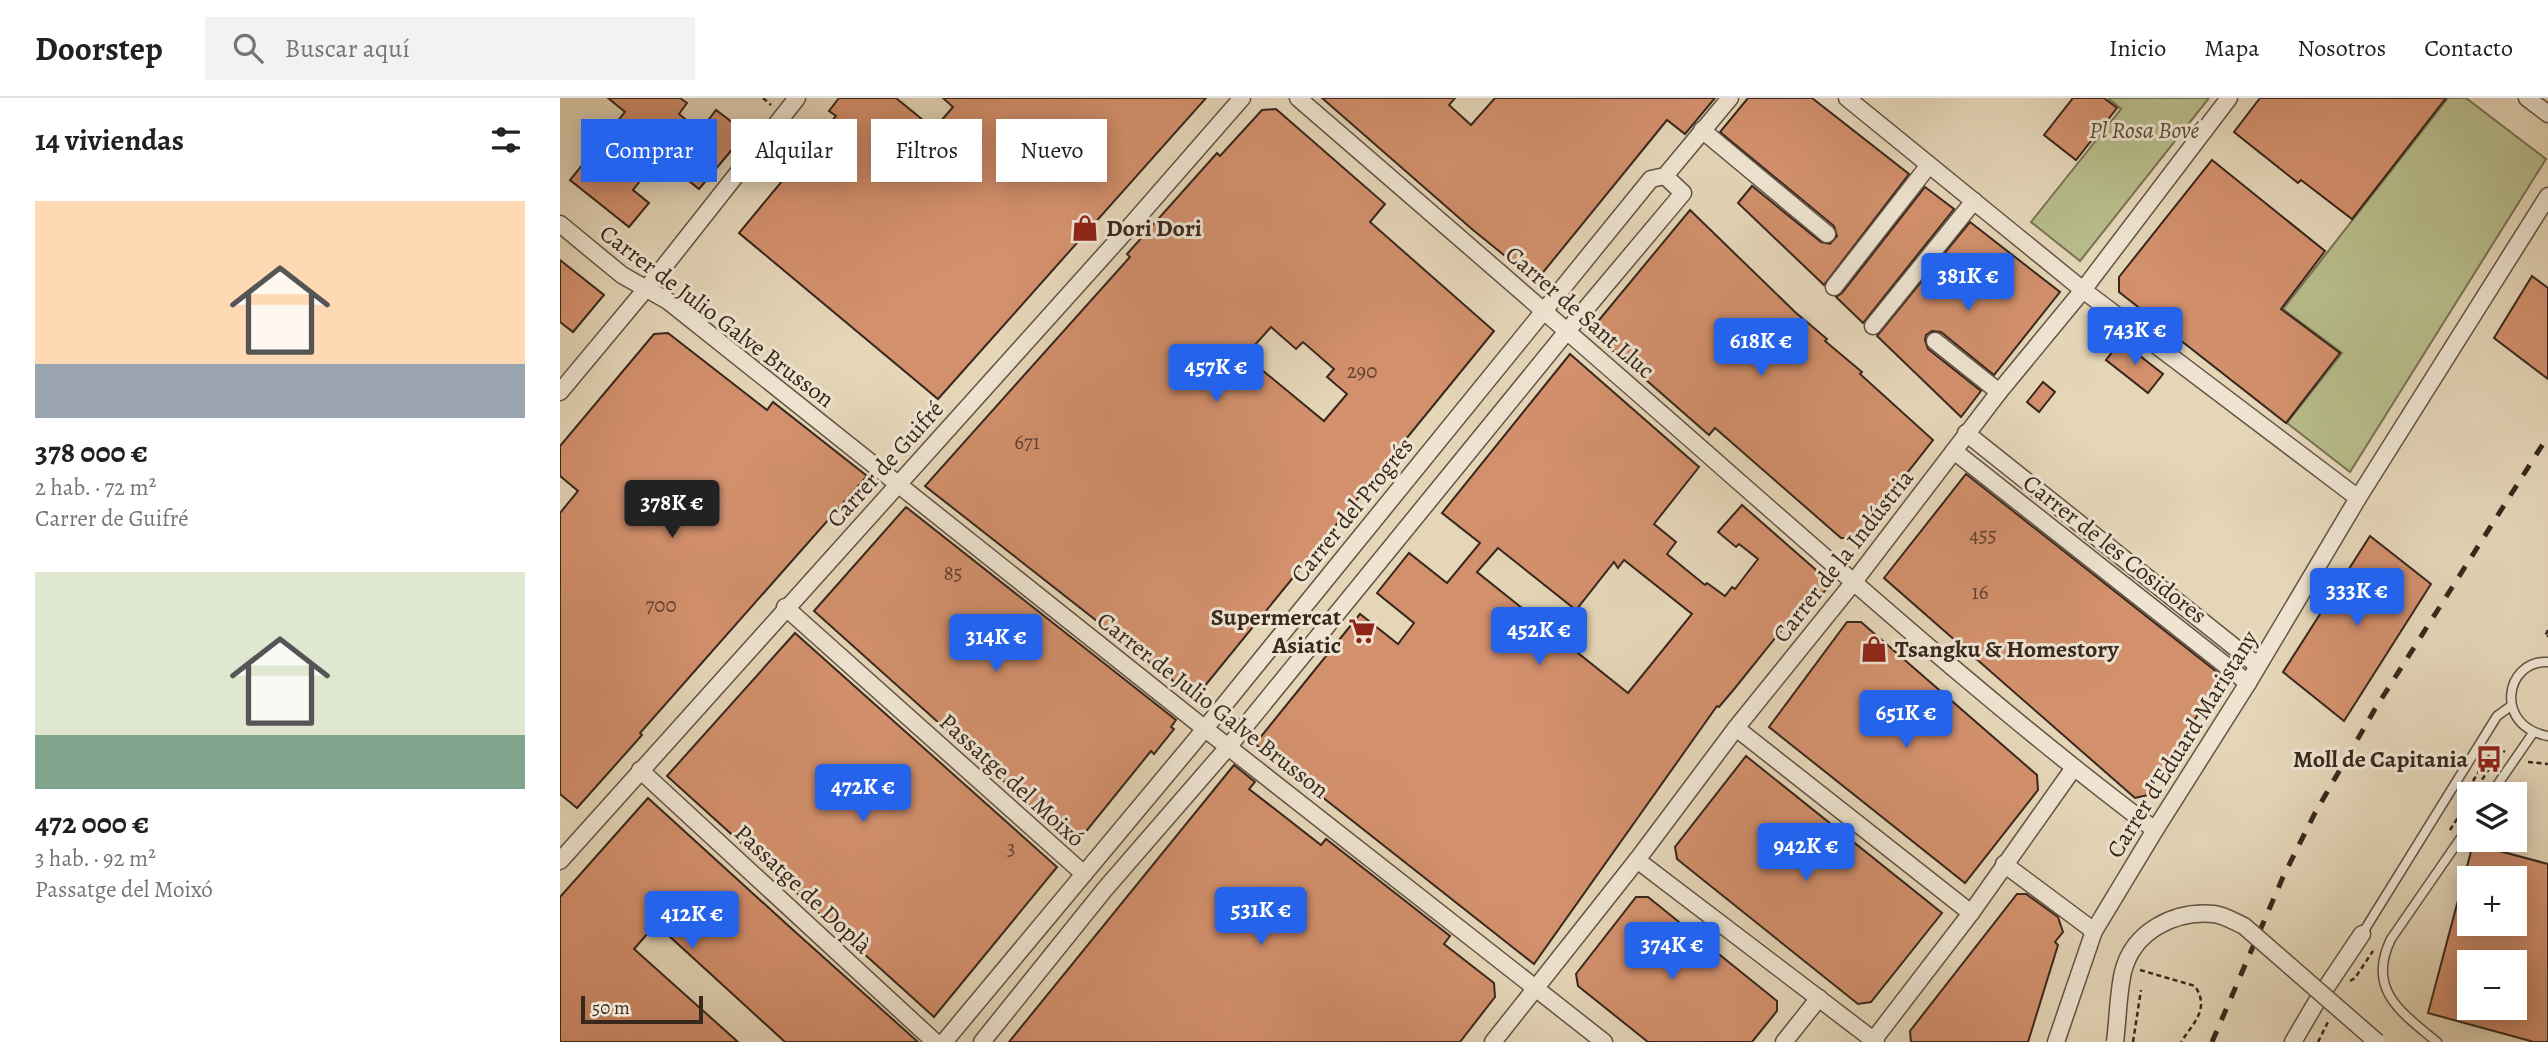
<!DOCTYPE html>
<html lang="es">
<meta charset="utf-8">
<style>
body{margin:0;font-family:Alegreya,serif;background:#f2f2f2;color:#202124;height:100vh;display:flex;flex-direction:column;font-size:26px;white-space:nowrap}
*{box-sizing:border-box;margin:0}
p{font-size:23px;color:#757577}
.icon{flex:none;width:38px;height:38px;fill:none;stroke:currentColor;stroke-width:2;stroke-linecap:round;stroke-linejoin:round}
.map{position:relative;flex:1;overflow:hidden}
.details{display:flex;flex-direction:column;background:#fff;width:560px}
.details>*{flex:none}
.guide{position:absolute;left:21px;top:21px;width:665px;height:63px;display:flex;gap:14px}
.controls{position:absolute;left:1897px;top:684px;display:grid;gap:14px}
.controls a{display:grid;place-items:center;width:70px;height:70px;border-radius:0px;background:#fff;box-shadow:0 4px 18px #0003;font-size:35px}
.scale{position:absolute;left:21px;bottom:18px;width:122px;box-sizing:border-box;padding-left:7px;border:4px solid #38271c;border-top:0;font-size:19px;line-height:24px;white-space:nowrap;color:#38271c;-webkit-text-stroke:5px #eee4d1;paint-order:stroke}
.price{position:absolute;translate:-50% -60px;padding:0 16px;border-radius:7px;background:#2563eb;color:#fff;font-size:23px;line-height:46px;filter:drop-shadow(0 2px 4px #0008)}
.price::after{content:'';position:absolute;left:50%;top:42px;width:21px;height:16px;margin-left:-10px;background:inherit;clip-path:polygon(0 0,100% 0,50% 100%)}
.price.selected{background:#222;color:#fff}
ul{padding:0;list-style:none}
li{display:grid;align-content:center;gap:14px;height:371px;padding:0 35px}
li span{display:grid;place-items:center;height:217px;border-radius:0px;color:#555}
li>.icon{margin-inline-start:auto}
span .icon{width:126px;height:126px;fill:#fffc;stroke-width:1}
li b{font-size:30px}
h2{display:flex;justify-content:space-between;align-items:center;height:84px;padding:0 35px;font-size:30px}
.chip{padding:0 24px;border-radius:0px;background:#fff;box-shadow:0 4px 18px #0003;font-size:24px;line-height:63px}
.chip.selected{background:#2563eb;color:#fff}
header{display:flex;align-items:center;gap:42px;box-sizing:border-box;height:98px;padding:0 35px;background:#fff;border-bottom:2px solid #e0e0e0}
header strong{font-size:33px}
nav{display:flex;gap:38px;margin-inline-start:auto;font-size:24px}
.search{width:490px;height:63px;background:#f2f2f2;display:flex;align-items:center;gap:18px;box-sizing:border-box;padding:0 24px;border-radius:0px;color:#757577;font-size:26px}
main{display:flex;flex:1;min-height:0}
.map>svg:first-child{display:block}
</style>
<header>
<strong>Doorstep</strong>
<div class="search"><svg class="icon" aria-label="search" viewBox="0 0 24 24"><circle cx="10" cy="10" r="6"/><path d="M15 15l6 6"/></svg>Buscar aquí</div>
<nav><a>Inicio</a><a>Mapa</a><a>Nosotros</a><a>Contacto</a></nav>
</header>
<main>
<section class="details">
<h2>14 viviendas<svg class="icon" aria-label="filters" viewBox="0 0 24 24"><path d="M4 7h16M4 17h16"/><circle cx="9" cy="7" r="2"/><circle cx="15" cy="17" r="2"/></svg></h2>
<ul>
<li><span style="background:linear-gradient(#ffd9b3 75%,#9aa5b1 0)"><svg class="icon" aria-label="home" viewBox="0 0 24 24"><path d="M3 11l9-7 9 7M6 9v11h12V9"/></svg></span><div><b>378 000 €</b><p>2 hab. · 72 m²</p><p>Carrer de Guifré</p></div></li>
<li><span style="background:linear-gradient(#dfe7d0 75%,#7fa58c 0)"><svg class="icon" aria-label="home" viewBox="0 0 24 24"><path d="M3 11l9-7 9 7M6 9v11h12V9"/></svg></span><div><b>472 000 €</b><p>3 hab. · 92 m²</p><p>Passatge del Moixó</p></div></li>
</ul>
</section>
<div class="map">
<svg width="1988" height="944" viewBox="0 0 1988 944">
<rect width="100%" height="100%" fill="#e5d6b8"/>
<filter id="stains"><feTurbulence type="fractalNoise" baseFrequency=".00286" numOctaves="4"/><feColorMatrix values="0 0 0 0 .2 0 0 0 0 .09 0 0 0 0 .02 0 0 0 .5 -.17"/></filter>
<radialGradient id="worn" r=".72"><stop offset=".6" stop-color="#630" stop-opacity="0"/><stop offset="1" stop-color="#630" stop-opacity=".3"/></radialGradient>
<!-- green -->
<g fill="#b8bd8c" stroke="#787254" stroke-width="2">
<path d="M1548,0H1649L1520,163L1471,124L1561,11Z"/>
<path d="M1888,0H1906L1986,61L1790,374L1727,325L1782,255L1723,211Z"/>
</g>
<!-- building -->
<g fill="#d3906d" stroke="#38271c" stroke-width="2" fill-rule="evenodd">
<path d="M48,0H120L127,5L119,16L140,33L156,12L186,35L139,91L129,83L138,71L99,40L71,75L80,83L73,92L89,105L69,129L10,82L65,14Z"/>
<path d="M279,0H336L374,31L393,9L383,0H646L378,301L179,135L276,18L269,13Z"/>
<path d="M762,0H895L889,7L911,27L935,0H1155L1125,36L1107,22L976,183L913,132Z"/>
<path d="M1188,0H1252L1349,76L1264,187L1178,105L1192,88L1261,144L1270,146L1277,138L1274,128L1160,34Z"/>
<path d="M1513,0H1544L1557,10L1516,62L1484,37Z"/>
<path d="M1700,0H1886L1792,121L1741,82L1738,85L1674,34Z"/>
<path d="M716,11L825,106L810,124L934,233L635,600L365,388L570,159L567,156L657,55L660,58L702,12ZM711,229L736,251L743,244L774,271L767,279L787,296L764,323L685,258Z"/>
<path d="M1652,62L1765,153L1721,211L1780,255L1726,325L1559,194V179Z"/>
<path d="M1365,89L1394,111L1303,225L1276,199L1282,195Z"/>
<path d="M1130,112L1235,214L1267,241L1265,243L1302,274L1300,276L1373,342L1296,440H1281L1155,330L1149,337L1030,233Z"/>
<path d="M1410,124L1500,194L1434,277L1381,234L1372,233L1366,237L1365,242L1368,251L1421,293L1401,319L1317,238Z"/>
<path d="M0,162L44,197L13,234L0,224Z"/>
<path d="M1972,178L1988,190V281L1934,240Z"/>
<path d="M108,235L207,312L213,304L307,378L80,635L82,637L17,710L0,696V415L18,393L0,378V348L94,236Z"/>
<path d="M1561,243L1603,276L1588,295L1546,262Z"/>
<path d="M1010,256L1139,369L1094,426L1116,444L1107,456L1145,487L1147,485L1165,498L1172,489L1175,491L1198,461L1179,446L1176,449L1158,434L1182,407L1271,485L1231,535L1224,529L1175,590L1159,609L1157,608L974,866L695,646L800,516L838,546L854,525L817,495L849,455L887,485L920,445L882,415ZM938,450L1016,512L1054,464L1058,470L1064,462L1132,516L1068,595L917,474Z"/>
<path d="M1483,284L1495,294L1479,314L1467,304Z"/>
<path d="M1406,376L1662,578L1588,697L1575,700L1324,480Z"/>
<path d="M346,409L616,622L611,629L614,631L594,656L591,653L515,747L254,513Z"/>
<path d="M1810,438L1871,486L1784,623L1723,574Z"/>
<path d="M1287,524H1301L1477,677L1478,692L1405,785L1209,629Z"/>
<path d="M235,535L497,769L374,919L107,678Z"/>
<path d="M1186,658L1382,815L1311,904L1298,906L1117,761L1115,749Z"/>
<path d="M674,667L695,684L689,691L761,747L766,741L890,838L884,846L934,885L935,899L900,944H449Z"/>
<path d="M88,700L232,831L358,944H225L96,826L74,851L178,944H0V799Z"/>
<path d="M1913,746L1988,766V944H1974L1868,915ZM1909,780H1955V826H1909ZM1909,864H1955V910H1909Z"/>
<path d="M1457,796H1466L1498,819L1503,834L1495,844L1498,847L1468,944H1351L1350,933Z"/>
<path d="M1076,799H1088L1217,903V913L1192,944H1088L1018,888L1016,876Z"/>
</g>
<g fill="none" stroke-linecap="round" stroke-linejoin="round">
<defs>
<g id="lane">
<path d="M1988,564C1944,562 1934,629 1988,638"/>
<path d="M1931,696L1973,635"/>
<path d="M1802,836L1937,618L1951,608"/>
<path d="M1877,944C1842,915 1806,892 1831,841L1909,728"/>
</g>
<g id="street">
<path d="M738,0C885,127 1032,254 1178,383C1314,502 1450,623 1595,732"/>
<path d="M1287,0L1523,192L1798,400"/>
<path d="M1967,0L1988,16"/>
<path d="M1142,32L1267,136"/>
<path d="M0,126L62,177L108,203L644,630L1044,944"/>
<path d="M1274,189L1369,67"/>
<path d="M1313,228L1414,103"/>
<path d="M1375,243L1439,294"/>
<path d="M0,294L95,180L237,0"/>
<path d="M1406,335L1697,567"/>
<path d="M1394,353L1688,585"/>
<path d="M225,509L524,776"/>
<path d="M1176,630L1411,815"/>
<path d="M80,672L375,944"/>
<path d="M1077,762L1316,944"/>
<path d="M0,763L565,134L682,0"/>
<path d="M1444,766L1534,833"/>
<path d="M384,944L634,644L1091,81L1105,78L1170,0"/>
<path d="M422,944L545,791L669,648L1008,232L1123,95L1105,78"/>
<path d="M933,944L1077,762L1176,630L1293,485L1439,294L1523,192L1669,0"/>
<path d="M1224,944L1259,900"/>
<path d="M1312,944L1411,815L1513,671"/>
<path d="M1496,944L1534,833L1595,732L1688,585L1798,400L1988,98"/>
<path d="M1733,944L1757,903L1802,836"/>
</g>
</defs>
<!-- lane casing -->
<use href="#lane" stroke="#635343" stroke-width="11"/>
<!-- street casing -->
<use href="#street" stroke="#635343" stroke-width="19"/>
<!-- path -->
<g stroke="#38271c" stroke-width="2.5" stroke-dasharray="5 3.5" stroke-linecap="butt">
<path d="M203,0L211,7"/>
<path d="M1988,532L1985,538H1988"/>
<path d="M1968,664L1988,666"/>
<path d="M1913,683L1935,648L1945,654"/>
<path d="M1913,696L1941,652"/>
<path d="M1890,732L1909,702"/>
<path d="M1580,872L1635,888C1650,911 1634,924 1621,944"/>
<path d="M1790,883L1795,880L1813,853"/>
<path d="M1573,944L1581,892"/>
<path d="M1758,944L1769,922"/>
</g>
<!-- lane -->
<use href="#lane" stroke="#eee4d1" stroke-width="8"/>
<!-- street -->
<use href="#street" stroke="#eee4d1" stroke-width="16"/>
<!-- rail -->
<path stroke="#38271c" stroke-width="5" stroke-dasharray="12 12" stroke-linecap="butt" d="M1652,944L1723,779L1755,715L1815,611L1988,338"/>
<defs>
<path id="street-bridge" d="M1555,944C1558,921 1558,896 1563,874C1573,833 1615,812 1654,816C1664,817 1675,824 1684,828L1817,944"/>
</defs>
<!-- street-bridge casing -->
<use href="#street-bridge" stroke="#635343" stroke-width="19" stroke-linecap="butt"/>
<!-- street-bridge -->
<use href="#street-bridge" stroke="#eee4d1" stroke-width="16"/>
</g>
<!-- icons -->
<defs>
<symbol id="shop-bare" viewBox="-9 -9 18 18"><path d="M-5-2.5h2.3a2.7 3.5 0 0 1 5.4 0H5L5.5 6h-11ZM-1.5-2.5h3a1.5 2.3 0 0 0-3 0Z" fill="#8f2418" stroke="#eee4d1" stroke-width="2.5" paint-order="stroke"/></symbol>
<symbol id="supermarket-bare" viewBox="-9 -9 18 18"><path d="M-6-5.5h2.5l.6 2H6L4.5 2H-2.5L-4.4-4H-6ZM-1.5 3.2a1.3 1.3 0 1 0 .1 0ZM3 3.2a1.3 1.3 0 1 0 .1 0Z" fill="#8f2418" stroke="#eee4d1" stroke-width="2.5" paint-order="stroke"/></symbol>
<symbol id="bus-bare" viewBox="-9 -9 18 18"><path d="M-5-6H5V4H4V6H2V4H-2V6H-4V4H-5ZM-3.5-4V0h7V-4ZM-3.5 1.2v1.5H-2V1.2ZM2 1.2v1.5H3.5V1.2Z" fill="#8f2418" stroke="#eee4d1" stroke-width="2.5" paint-order="stroke"/></symbol>
</defs>
<g fill-rule="evenodd">
<use href="#shop-bare" x="506" y="111" width="38" height="38"/>
<use href="#supermarket-bare" x="783" y="514" width="38" height="38"/>
<use href="#shop-bare" x="1295" y="532" width="38" height="38"/>
<use href="#bus-bare" x="1910" y="642" width="38" height="38"/>
</g>
<g text-anchor="middle" stroke-width="6" stroke-linejoin="round" paint-order="stroke">
<!-- number labels -->
<g font-size="21" fill="#5f4130">
<text x="802" y="280">290</text>
<text x="467" y="351">671</text>
<text x="1423" y="444">455</text>
<text x="393" y="482">85</text>
<text x="1420" y="501">16</text>
<text x="101" y="514">700</text>
<text x="451" y="757">3</text>
</g>
<!-- park labels -->
<g font-size="24" font-style="italic" fill="#584c38" stroke="#eee4d1">
<text x="1584" y="40">Pl Rosa Bové</text>
</g>
<!-- poi labels -->
<g font-size="24" font-weight="bold" fill="#38271c" stroke="#eee4d1" text-anchor="start">
<text x="546" y="138">Dori Dori</text>
<text x="781" y="527" text-anchor="end">Supermercat<tspan x="781" dy="28">Asiatic</tspan></text>
<text x="1335" y="559">Tsangku &amp; Homestory</text>
<text x="1908" y="669" text-anchor="end">Moll de Capitania</text>
</g>
<!-- street labels -->
<g font-size="24" fill="#38271c" stroke="#eee4d1">
<text transform="translate(1020 214) rotate(41)" y="8">Carrer de Sant Lluc</text>
<text transform="translate(157 218) rotate(37)" y="8">Carrer de Julio Galve Brusson</text>
<text transform="translate(325 366) rotate(-48)" y="8">Carrer de Guifré</text>
<text transform="translate(792 412) rotate(-51)" y="8">Carrer del Progrés</text>
<text transform="translate(1555 451) rotate(38)" y="8">Carrer de les Cosidores</text>
<text transform="translate(1283 458) rotate(-52)" y="8">Carrer de la Indústria</text>
<text transform="translate(653 607) rotate(38)" y="8">Carrer de Julio Galve Brusson</text>
<text transform="translate(1622 646) rotate(-58)" y="8">Carrer d'Eduard Maristany</text>
<text transform="translate(452 682) rotate(42)" y="8">Passatge del Moixó</text>
<text transform="translate(243 791) rotate(43)" y="8">Passatge de Doplà</text>
</g>
</g>
<rect width="100%" height="100%" filter="url(#stains)"/>
<rect width="100%" height="100%" fill="url(#worn)"/>
</svg>
<div class="controls">
<a><svg class="icon" aria-label="layers" viewBox="0 0 24 24"><path d="M12 4l9 5-9 5-9-5zM3 14l9 5 9-5"/></svg></a>
<a>+</a>
<a>−</a>
</div>
<div class="scale">50 m</div>
<b class="price" style="left:1408px;top:215px">381K €</b>
<b class="price" style="left:1575px;top:269px">743K €</b>
<b class="price" style="left:1201px;top:280px">618K €</b>
<b class="price" style="left:656px;top:306px">457K €</b>
<b class="price selected" style="left:112px;top:442px">378K €</b>
<b class="price" style="left:1797px;top:530px">333K €</b>
<b class="price" style="left:979px;top:569px">452K €</b>
<b class="price" style="left:436px;top:576px">314K €</b>
<b class="price" style="left:1346px;top:652px">651K €</b>
<b class="price" style="left:303px;top:726px">472K €</b>
<b class="price" style="left:1246px;top:785px">942K €</b>
<b class="price" style="left:701px;top:849px">531K €</b>
<b class="price" style="left:132px;top:853px">412K €</b>
<b class="price" style="left:1112px;top:884px">374K €</b>
<div class="guide">
<a class="chip selected">Comprar</a>
<a class="chip">Alquilar</a>
<a class="chip">Filtros</a>
<a class="chip">Nuevo</a>
</div>
</div>
</main>
